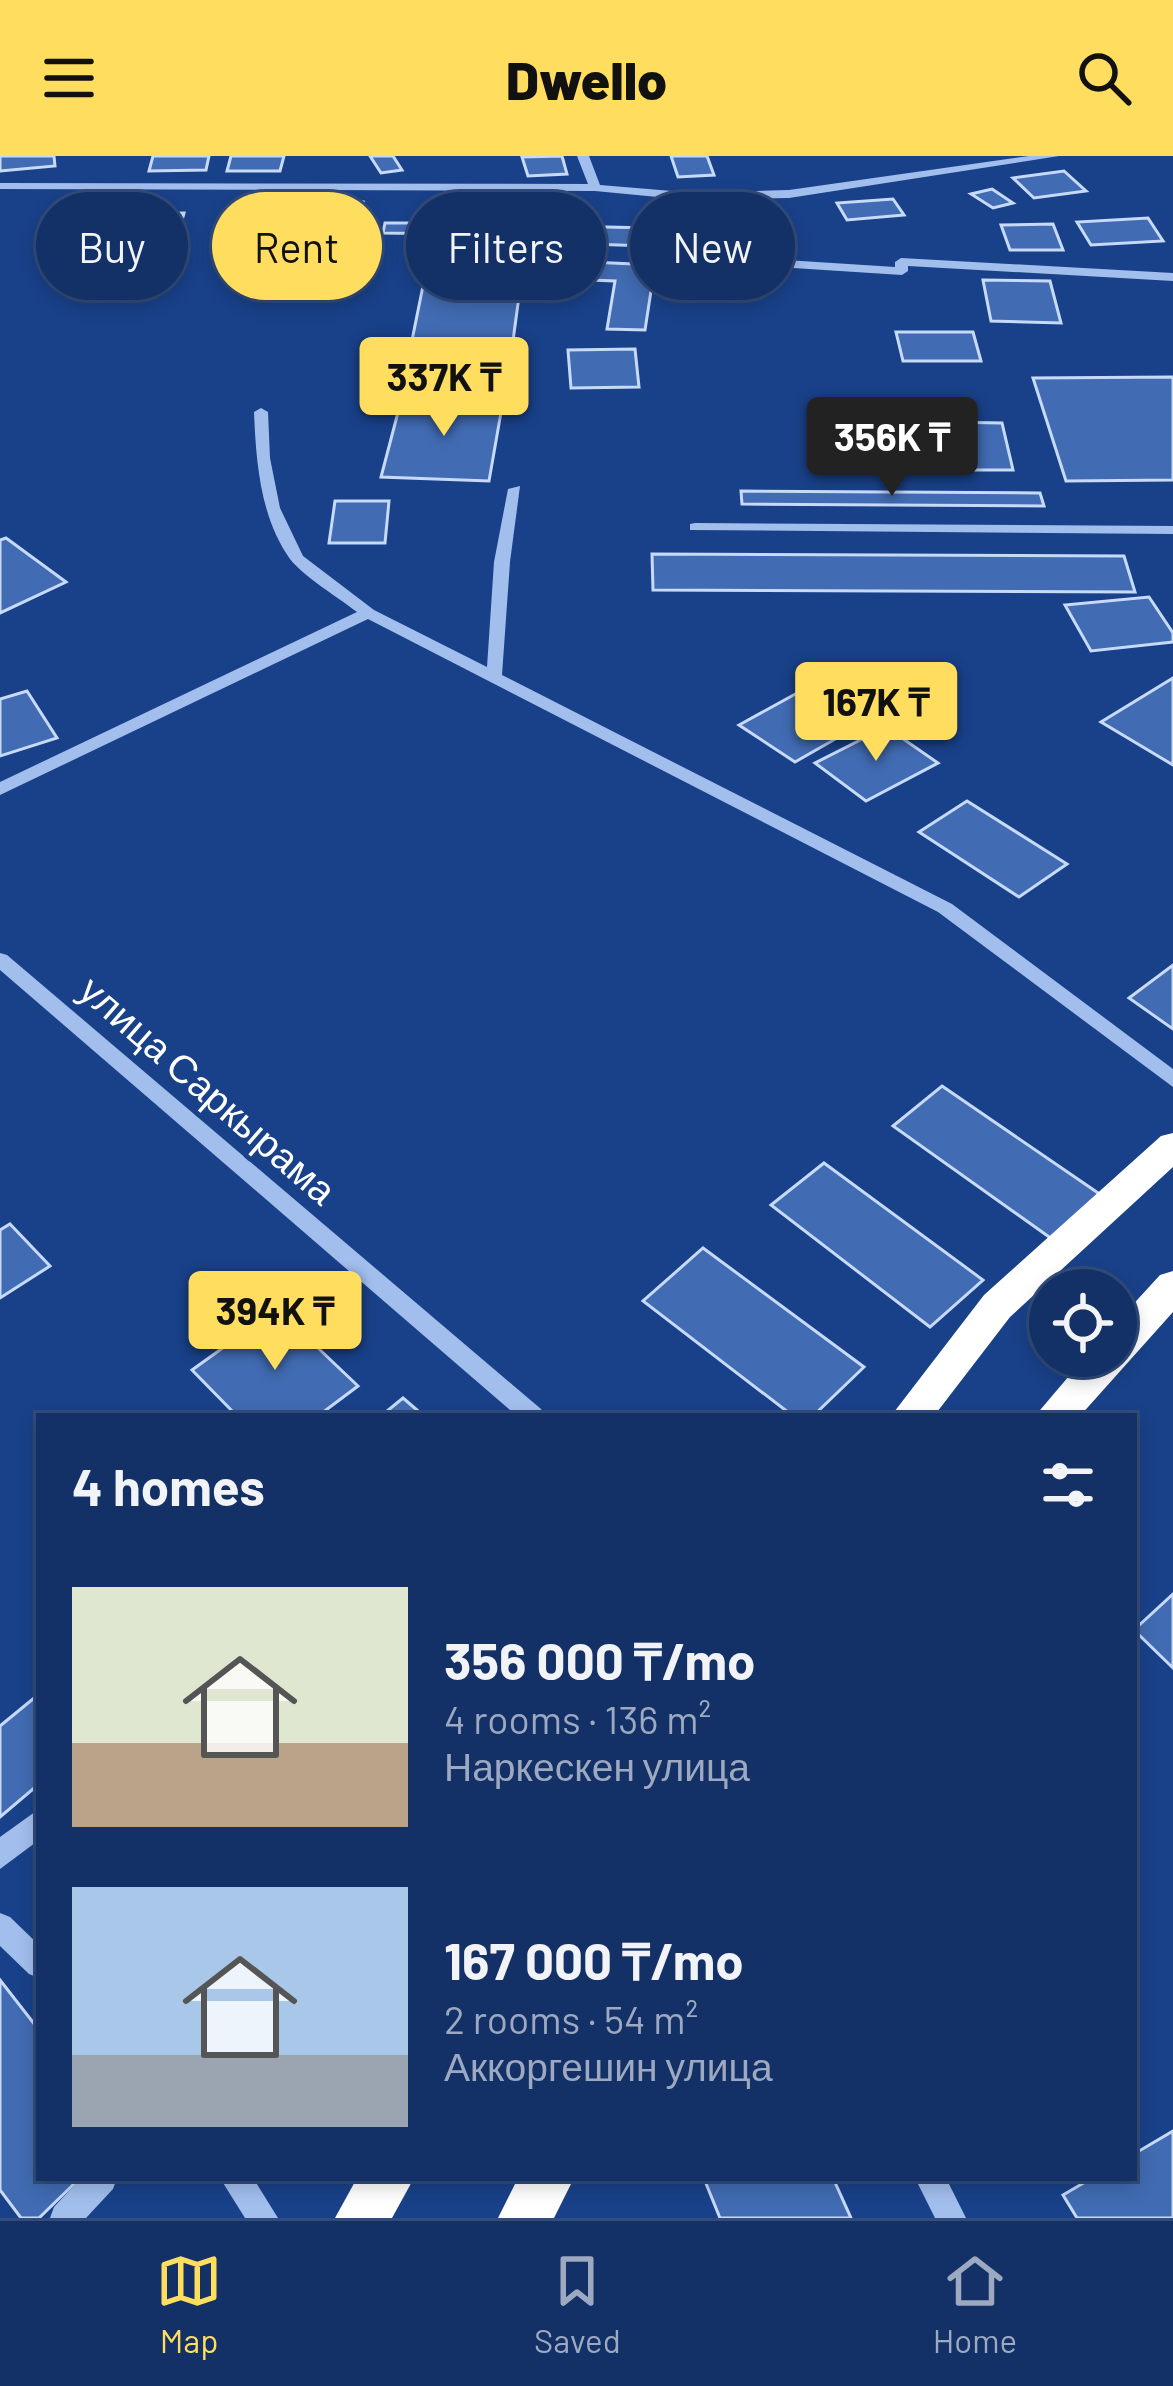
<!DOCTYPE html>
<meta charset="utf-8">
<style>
body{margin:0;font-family:Barlow,sans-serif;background:#1c396d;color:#f1f3f6;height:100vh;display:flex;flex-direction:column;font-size:45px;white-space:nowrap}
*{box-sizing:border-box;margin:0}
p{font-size:39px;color:#9da9c0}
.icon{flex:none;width:66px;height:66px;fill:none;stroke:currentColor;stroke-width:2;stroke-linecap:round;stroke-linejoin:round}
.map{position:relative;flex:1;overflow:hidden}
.sheet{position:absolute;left:36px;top:1257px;width:1101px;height:768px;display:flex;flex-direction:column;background:#133167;border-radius:0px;box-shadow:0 6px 18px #0003,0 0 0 3px #324c7b}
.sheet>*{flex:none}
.hud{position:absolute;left:36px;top:36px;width:1101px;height:108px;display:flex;gap:24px}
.controls{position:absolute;left:1029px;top:1113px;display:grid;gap:24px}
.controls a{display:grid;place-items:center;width:108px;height:108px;border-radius:50%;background:#133167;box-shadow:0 6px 18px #0003,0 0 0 3px #324c7b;font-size:60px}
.price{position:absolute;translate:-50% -102px;padding:0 27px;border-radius:12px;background:#ffdd5e;color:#111;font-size:39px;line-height:78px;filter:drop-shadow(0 3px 6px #0008)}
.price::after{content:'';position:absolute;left:50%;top:72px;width:36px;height:27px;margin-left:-18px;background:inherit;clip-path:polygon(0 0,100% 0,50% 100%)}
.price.current{background:#222;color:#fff}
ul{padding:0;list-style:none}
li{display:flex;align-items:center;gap:36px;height:300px;padding:0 36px}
li span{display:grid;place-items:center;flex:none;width:336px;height:240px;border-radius:0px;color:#555}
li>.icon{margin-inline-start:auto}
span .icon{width:144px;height:144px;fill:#fffc;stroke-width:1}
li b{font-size:51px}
h2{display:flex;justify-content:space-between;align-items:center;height:144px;padding:0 36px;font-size:51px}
.pill{padding:0 42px;border-radius:54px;background:#133167;box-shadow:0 6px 18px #0003,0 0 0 3px #324c7b;font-size:42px;line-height:108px}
.pill.current{background:#ffdd5e;color:#111}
header{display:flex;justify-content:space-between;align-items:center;height:156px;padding:0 36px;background:#ffdd5e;color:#111;font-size:54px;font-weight:800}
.dock{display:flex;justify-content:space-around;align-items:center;height:168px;border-top:3px solid #324c7b;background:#133167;font-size:33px;color:#9da9c0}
.dock a{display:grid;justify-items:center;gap:6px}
.dock .current{color:#ffdd5e}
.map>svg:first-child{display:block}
</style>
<header><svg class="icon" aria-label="menu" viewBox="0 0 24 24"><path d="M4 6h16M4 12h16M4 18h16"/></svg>Dwello<svg class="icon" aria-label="search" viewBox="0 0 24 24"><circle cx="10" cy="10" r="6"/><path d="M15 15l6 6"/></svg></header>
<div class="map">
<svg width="1173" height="2062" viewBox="0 0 1173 2062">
<rect width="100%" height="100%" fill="#194189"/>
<!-- building -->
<g fill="#416bb2" stroke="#c7dafa" stroke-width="3">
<path d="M0,0H54L55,10L0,15Z"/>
<path d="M153,0H209L206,14L149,15Z"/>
<path d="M231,0H284L280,15H227Z"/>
<path d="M370,0H393L402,14L381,17Z"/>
<path d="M562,0L567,18L528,20L522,1Z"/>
<path d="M671,0H707L714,19L678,21Z"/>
<path d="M1064,15L1086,35L1034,42L1013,22Z"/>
<path d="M992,33L1013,47L993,52L971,38Z"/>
<path d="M893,43L904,59L847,64L837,47Z"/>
<path d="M298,46H363L356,78L289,77Z"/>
<path d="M727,55L780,63L764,88L710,80Z"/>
<path d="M475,56L530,58L528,74L472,73Z"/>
<path d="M184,57L177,82H113L121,58Z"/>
<path d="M1148,62L1163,85L1091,89L1077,66Z"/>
<path d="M385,67H461L459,78L383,77Z"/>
<path d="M1053,68L1063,94H1010L1001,69Z"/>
<path d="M562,70L650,72L648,90L559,87Z"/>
<path d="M568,105L655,109L645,174L607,173L615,125L564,123Z"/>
<path d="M427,110L523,111L506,236L402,234Z"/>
<path d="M695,112L757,115L756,143L692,140Z"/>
<path d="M983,124L1050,125L1061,167L991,165Z"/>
<path d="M896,176H973L981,205H903Z"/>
<path d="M635,193L639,231L571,232L568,194Z"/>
<path d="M1173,221V324L1066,325L1033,222Z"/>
<path d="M402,241L503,245L489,325L381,321Z"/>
<path d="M942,266L1002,267L1013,314H951Z"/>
<path d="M741,335L1040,337L1044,350L742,348Z"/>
<path d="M335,345H389L385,387H329Z"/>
<path d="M6,382L66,426L0,457V384Z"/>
<path d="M652,398L1124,400L1135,436L653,434Z"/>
<path d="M1149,441L1173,477V486L1091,495L1065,449Z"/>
<path d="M1173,522V609L1101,566Z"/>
<path d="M810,530L865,566L795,606L739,569Z"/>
<path d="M27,535L57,582L0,600V543Z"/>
<path d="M886,571L938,607L866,645L815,607Z"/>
<path d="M967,645L1067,708L1019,741L919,676Z"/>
<path d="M1173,809V873L1129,842Z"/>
<path d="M942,930L1101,1039L1052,1083L893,970Z"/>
<path d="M824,1007L983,1124L930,1171L771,1049Z"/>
<path d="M10,1068L50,1110L0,1142V1074Z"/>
<path d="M703,1092L864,1211L813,1260H793L643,1145Z"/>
<path d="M277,1153L358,1230L318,1260H237L192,1214Z"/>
<path d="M403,1242L424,1260H381Z"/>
<path d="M1173,1438V1512L1134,1474Z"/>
<path d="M39,1538V1628L0,1661V1570Z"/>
<path d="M0,1824L39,1874V2022H80L39,2062H21L0,2034Z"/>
<path d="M1173,1975V2062H1077L1063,2039L1092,2022H1134V1998Z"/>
<path d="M711,2022H833L851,2062H720L705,2025Z"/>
</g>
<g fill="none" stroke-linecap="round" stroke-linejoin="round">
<!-- minor -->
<g fill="#a2beed" fill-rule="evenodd">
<path d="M577,0H589L600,29L696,37L789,34L1029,0H1059L789,42L700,44L677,97L895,111V106L901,102L1173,117V125L908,110V115L902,119L669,104L663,100L689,44L595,35L0,33V27L588,28Z"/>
<path d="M261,252L268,256L270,302L280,352L303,400L374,454L487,511L494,406L508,333L520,330L510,406L502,519L952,748L1173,913V931L938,756L368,463L0,639V626L357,456C338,441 304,421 290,403C260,361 256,305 254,256Z"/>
<path d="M695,367L1173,370V378L690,374V368Z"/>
<path d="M0,797L7,799L541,1253L545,1260H517L0,814Z"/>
<path d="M39,1653V1684L0,1713V1681Z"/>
<path d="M0,1757L10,1761L39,1789V1822L29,1818L0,1790Z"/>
<path d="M81,2022H117L113,2033L86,2062H50L54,2051Z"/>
<path d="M220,2022H253L278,2062H245Z"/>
<path d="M915,2022H946L966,2062H935Z"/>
</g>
<!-- highway -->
<g fill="#fff" fill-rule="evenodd">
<path d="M1173,977V1011L1010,1161L934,1260H891L984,1139L1161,980Z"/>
<path d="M1173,1115V1156L1080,1260H1035L1086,1200H1116V1167L1160,1119Z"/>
<path d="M357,2022H414L392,2062H335Z"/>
<path d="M518,2022H574L554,2062H498Z"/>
</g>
</g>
<g text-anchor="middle" stroke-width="10" stroke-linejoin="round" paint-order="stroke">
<!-- street labels -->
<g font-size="39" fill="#fff" stroke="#194189">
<text transform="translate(208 934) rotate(41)" y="14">улица Саркырама</text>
</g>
</g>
</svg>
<div class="controls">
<a><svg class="icon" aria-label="locate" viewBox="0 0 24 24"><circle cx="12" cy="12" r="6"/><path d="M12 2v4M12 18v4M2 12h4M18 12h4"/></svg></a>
</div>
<b class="price" style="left:444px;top:283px">337K ₸</b>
<b class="price current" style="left:892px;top:343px">356K ₸</b>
<b class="price" style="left:876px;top:608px">167K ₸</b>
<b class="price" style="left:275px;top:1217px">394K ₸</b>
<div class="hud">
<a class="pill">Buy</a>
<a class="pill current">Rent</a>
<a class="pill">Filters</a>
<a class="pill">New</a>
</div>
<section class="sheet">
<h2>4 homes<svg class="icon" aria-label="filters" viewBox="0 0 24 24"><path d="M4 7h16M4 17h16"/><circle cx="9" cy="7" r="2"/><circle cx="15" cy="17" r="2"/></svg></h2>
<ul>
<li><span style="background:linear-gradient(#dfe7d0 65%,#b9a48a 0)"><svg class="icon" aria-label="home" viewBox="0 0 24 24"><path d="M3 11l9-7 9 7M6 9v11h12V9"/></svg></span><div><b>356 000 ₸/mo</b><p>4 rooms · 136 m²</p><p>Наркескен улица</p></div></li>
<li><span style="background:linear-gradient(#a9c7e8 70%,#9aa5b1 0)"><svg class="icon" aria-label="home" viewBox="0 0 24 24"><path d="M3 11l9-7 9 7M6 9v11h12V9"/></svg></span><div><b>167 000 ₸/mo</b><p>2 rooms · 54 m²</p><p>Аккоргешин улица</p></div></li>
</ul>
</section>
</div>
<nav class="dock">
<a class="current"><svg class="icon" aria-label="map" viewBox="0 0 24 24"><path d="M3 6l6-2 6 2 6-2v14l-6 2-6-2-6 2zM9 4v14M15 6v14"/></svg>Map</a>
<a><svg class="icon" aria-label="saved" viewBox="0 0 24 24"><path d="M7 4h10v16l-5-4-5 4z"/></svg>Saved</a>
<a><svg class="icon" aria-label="home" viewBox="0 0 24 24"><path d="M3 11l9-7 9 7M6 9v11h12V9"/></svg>Home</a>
</nav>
